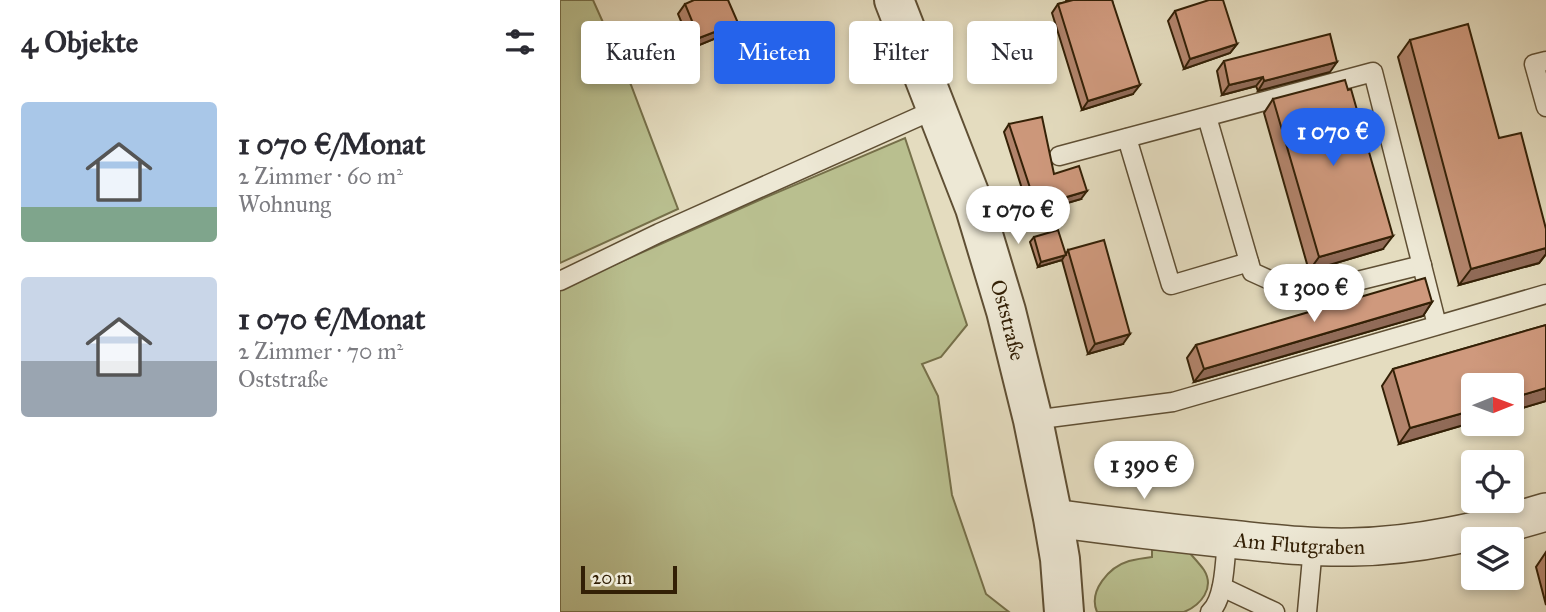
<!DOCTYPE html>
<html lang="de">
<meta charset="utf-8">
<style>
body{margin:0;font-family:"IM FELL Great Primer",serif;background:#f2f2f3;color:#2b2b33;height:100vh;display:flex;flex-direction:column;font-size:26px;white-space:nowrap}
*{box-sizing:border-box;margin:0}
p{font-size:23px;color:#7c7c81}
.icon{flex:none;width:38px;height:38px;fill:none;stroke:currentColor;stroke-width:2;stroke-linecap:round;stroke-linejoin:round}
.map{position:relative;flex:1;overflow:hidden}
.panel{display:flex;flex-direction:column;background:#fff;width:560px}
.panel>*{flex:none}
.guide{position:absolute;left:21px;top:21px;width:665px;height:63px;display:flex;gap:14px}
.needle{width:46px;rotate:89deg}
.fabs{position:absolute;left:901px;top:373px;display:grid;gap:14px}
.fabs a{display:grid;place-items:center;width:63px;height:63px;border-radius:7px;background:#fff;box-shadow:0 4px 10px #0003;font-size:35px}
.scale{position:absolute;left:21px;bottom:18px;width:96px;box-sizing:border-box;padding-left:7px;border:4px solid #332006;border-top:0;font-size:19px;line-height:24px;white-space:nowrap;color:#332006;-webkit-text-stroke:5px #ede8d5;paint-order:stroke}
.price{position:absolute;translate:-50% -60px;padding:0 16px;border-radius:24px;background:#fff;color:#222;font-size:23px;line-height:46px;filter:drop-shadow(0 2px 4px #0008)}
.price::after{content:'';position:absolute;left:50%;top:42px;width:21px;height:16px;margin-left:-10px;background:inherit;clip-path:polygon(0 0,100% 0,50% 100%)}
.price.on{background:#2563eb;color:#fff}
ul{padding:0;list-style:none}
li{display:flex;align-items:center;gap:21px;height:175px;padding:0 21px}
li span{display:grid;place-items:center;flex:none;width:196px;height:140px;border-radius:7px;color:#555}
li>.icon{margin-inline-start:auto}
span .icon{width:84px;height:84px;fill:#fffc;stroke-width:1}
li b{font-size:30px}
h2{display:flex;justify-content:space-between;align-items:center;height:84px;padding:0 21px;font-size:30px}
.pill{padding:0 24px;border-radius:7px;background:#fff;box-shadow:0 4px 10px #0003;font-size:24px;line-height:63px}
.pill.on{background:#2563eb;color:#fff}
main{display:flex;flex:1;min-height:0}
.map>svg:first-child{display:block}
</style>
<main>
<section class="panel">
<h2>4 Objekte<svg class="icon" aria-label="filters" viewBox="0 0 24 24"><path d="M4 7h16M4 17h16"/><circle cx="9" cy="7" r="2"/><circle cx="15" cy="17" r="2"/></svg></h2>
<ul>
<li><span style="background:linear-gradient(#a9c7e8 75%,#7fa58c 0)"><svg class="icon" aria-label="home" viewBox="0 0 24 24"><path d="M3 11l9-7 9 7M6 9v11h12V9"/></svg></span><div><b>1 070 €/Monat</b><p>2 Zimmer · 60 m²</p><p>Wohnung</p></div></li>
<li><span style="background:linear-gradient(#c9d6e8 60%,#9aa5b1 0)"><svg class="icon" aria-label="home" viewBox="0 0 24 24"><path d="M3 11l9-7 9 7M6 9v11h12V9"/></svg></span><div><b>1 070 €/Monat</b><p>2 Zimmer · 70 m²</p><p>Oststraße</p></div></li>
</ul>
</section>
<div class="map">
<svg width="986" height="612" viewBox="0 0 986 612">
<rect width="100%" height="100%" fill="#e4dcbf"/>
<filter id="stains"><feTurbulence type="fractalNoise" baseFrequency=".00286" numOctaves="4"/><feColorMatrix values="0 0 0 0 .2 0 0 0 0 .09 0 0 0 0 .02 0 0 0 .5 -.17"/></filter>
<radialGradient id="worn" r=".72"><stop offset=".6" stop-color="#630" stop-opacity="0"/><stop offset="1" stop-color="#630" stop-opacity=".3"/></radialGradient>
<!-- green -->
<g fill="#b9bf8f" stroke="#76704a" stroke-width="2">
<path d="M0,0H33L71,85L118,209L0,263Z"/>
<path d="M345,138L407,325L381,357L362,364L378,396L392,495L426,594L449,612H0V289L195,202Z"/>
<path d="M609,549L628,551C633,557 639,563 644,570C655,588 641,605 624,612H537C528,591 549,567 569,561C577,559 584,558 592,557V550Z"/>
</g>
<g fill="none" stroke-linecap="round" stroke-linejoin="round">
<defs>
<g id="service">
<path d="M986,61L974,64L986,107"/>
<path d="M647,117L692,272L725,287H773L862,265"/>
<path d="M567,138L611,285L689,262"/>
<path d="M499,156L813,72L877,325"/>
<path d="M0,281L99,233L376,109"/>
<path d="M473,420L613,402L986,294"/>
<path d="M662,587L715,612"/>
<path d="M650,612C665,599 665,558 667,539"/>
<path d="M747,612L753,547"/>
</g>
<g id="minor">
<path id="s1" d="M493,518C552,526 610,533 669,539C710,543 750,548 792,547C858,546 922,531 986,512"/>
</g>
<g id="tertiary">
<path id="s2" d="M334,0L415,208L446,311L473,420L493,518L500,559L504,612"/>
</g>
</defs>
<!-- service casing -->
<use href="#service" stroke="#5f4f34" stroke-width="21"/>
<!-- minor casing -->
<use href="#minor" stroke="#5f4f34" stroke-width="40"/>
<!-- tertiary casing -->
<use href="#tertiary" stroke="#5f4f34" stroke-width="42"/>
<!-- service -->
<use href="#service" stroke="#ede8d5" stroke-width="18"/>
<!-- minor -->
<use href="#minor" stroke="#ede8d5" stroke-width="37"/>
<!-- tertiary -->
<use href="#tertiary" stroke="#ede8d5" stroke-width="38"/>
</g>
<!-- wall -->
<g fill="#b2846c" stroke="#332006" stroke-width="2">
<path d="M506,0H552L573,94L522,110L492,13L498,4L507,2Z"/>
<path d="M125,4L178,23L171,32L132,48L118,14Z"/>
<path d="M615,11L677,44L670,53L624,69L608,21Z"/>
<path d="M850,40L939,138L986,229V254L979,263L899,285L838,57Z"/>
<path d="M664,61L770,72L698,91L696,86L662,95L657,71Z"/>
<path d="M713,99L823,249L749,271L704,113Z"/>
<path d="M449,124L494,174L521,199L470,214L444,132Z"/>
<path d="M474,237L506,254L508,250L563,344L528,354L502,260L478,267L470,242Z"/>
<path d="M872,302L863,316L634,382L627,358L636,345Z"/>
<path d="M986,325V401L952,411V385H914V422L839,444L822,386L833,369Z"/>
<path d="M986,552V605L976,567Z"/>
</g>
<!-- shaded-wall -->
<g fill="#916b58" stroke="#332006" stroke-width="2">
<path d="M178,23L171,32L132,48L139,38Z"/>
<path d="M677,44L670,53L624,69L630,59Z"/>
<path d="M777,62L770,72L698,91L704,81Z"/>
<path d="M703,77L696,86L662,95L669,85Z"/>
<path d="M580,85L573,94L522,110L528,101Z"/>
<path d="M527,191L521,199L470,214L476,206Z"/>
<path d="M833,236L823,249L749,271L759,257Z"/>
<path d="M986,248V254L979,263L899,285L911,269Z"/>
<path d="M505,255L502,260L478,267L481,262Z"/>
<path d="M872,302L863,316L634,382L644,369Z"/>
<path d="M570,334L563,344L528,354L535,344Z"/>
<path d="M986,388V401L952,411V398Z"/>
<path d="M914,410V422L839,444L850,428Z"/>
</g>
<!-- building -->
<g fill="#cf997d" stroke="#332006" stroke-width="2">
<path d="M134,0H168L178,23L139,38L125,4Z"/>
<path d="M513,0H552L580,85L528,101L498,4Z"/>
<path d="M649,0H663L677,44L630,59L615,11Z"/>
<path d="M908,24L939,138L961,133L986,229V248L911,269L850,40Z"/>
<path d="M770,34L777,62L704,81L703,77L669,85L664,61Z"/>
<path d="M785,80L788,90L791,89L833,236L759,257L713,99Z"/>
<path d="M482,117L494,174L519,166L527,191L476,206L449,124Z"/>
<path d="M498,230L506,255L481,262L474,237Z"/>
<path d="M544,240L570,334L535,344L508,250Z"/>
<path d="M865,278L872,302L644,369L636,345Z"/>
<path d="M986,325V388L952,398V385H914V410L850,428L833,369Z"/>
</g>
<g text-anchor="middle" stroke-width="7" stroke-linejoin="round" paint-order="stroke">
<!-- street labels -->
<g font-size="21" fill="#332006" stroke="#ede8d5">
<text dy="7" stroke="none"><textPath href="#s2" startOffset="340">Oststraße</textPath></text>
<text dy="7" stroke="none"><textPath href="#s1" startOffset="248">Am Flutgraben</textPath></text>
</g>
</g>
<rect width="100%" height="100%" filter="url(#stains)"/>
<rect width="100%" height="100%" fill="url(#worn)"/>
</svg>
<div class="fabs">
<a><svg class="needle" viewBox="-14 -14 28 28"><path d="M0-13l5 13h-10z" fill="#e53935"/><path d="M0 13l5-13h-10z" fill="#7c7c81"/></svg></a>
<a><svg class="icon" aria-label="locate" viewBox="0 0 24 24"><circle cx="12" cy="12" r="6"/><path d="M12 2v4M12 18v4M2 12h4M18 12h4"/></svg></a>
<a><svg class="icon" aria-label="layers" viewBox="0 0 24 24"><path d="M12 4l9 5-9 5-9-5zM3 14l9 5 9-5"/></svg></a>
</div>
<div class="scale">20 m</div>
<b class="price on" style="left:773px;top:168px">1 070 €</b>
<b class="price" style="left:458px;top:246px">1 070 €</b>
<b class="price" style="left:754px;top:324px">1 300 €</b>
<b class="price" style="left:584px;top:501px">1 390 €</b>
<div class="guide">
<a class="pill">Kaufen</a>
<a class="pill on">Mieten</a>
<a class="pill">Filter</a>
<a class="pill">Neu</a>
</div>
</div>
</main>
